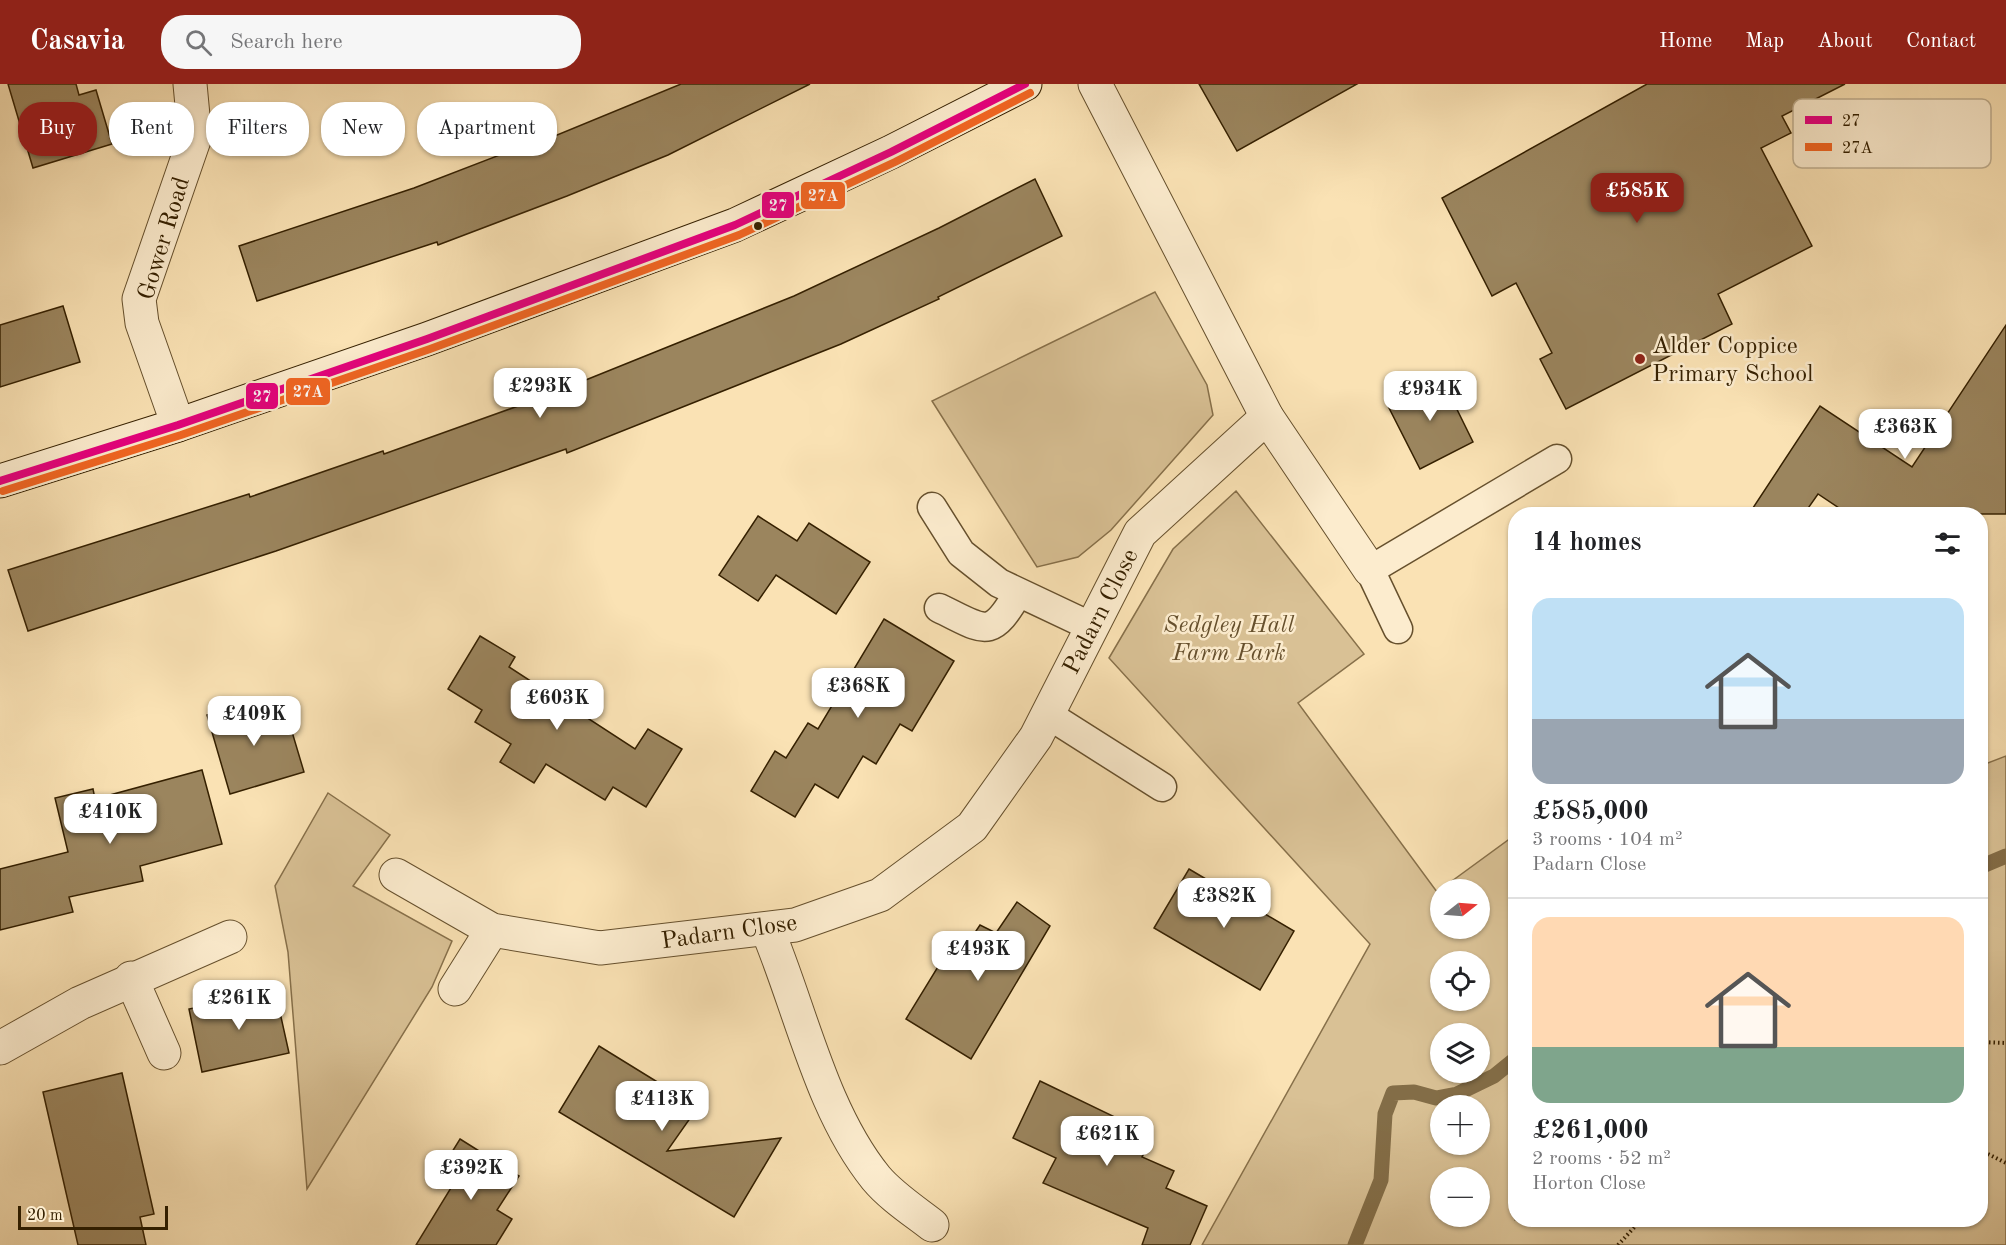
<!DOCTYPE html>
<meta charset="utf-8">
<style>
body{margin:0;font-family:"Old Standard TT",serif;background:#f6f6f6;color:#202124;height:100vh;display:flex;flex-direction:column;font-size:22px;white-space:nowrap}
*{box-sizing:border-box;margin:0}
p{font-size:20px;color:#757577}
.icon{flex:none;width:33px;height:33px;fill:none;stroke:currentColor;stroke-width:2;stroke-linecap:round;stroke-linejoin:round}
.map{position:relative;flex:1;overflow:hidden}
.side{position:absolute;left:1508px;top:423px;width:480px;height:720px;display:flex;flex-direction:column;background:#fff;border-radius:24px;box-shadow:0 2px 4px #0004}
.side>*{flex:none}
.banner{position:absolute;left:18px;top:18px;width:570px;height:54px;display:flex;gap:12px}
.needle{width:39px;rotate:73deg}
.controls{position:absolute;left:1430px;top:795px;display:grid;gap:12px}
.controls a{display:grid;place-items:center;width:60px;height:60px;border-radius:50%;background:#fff;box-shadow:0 2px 4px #0004;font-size:30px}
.scale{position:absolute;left:18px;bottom:15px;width:150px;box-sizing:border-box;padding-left:6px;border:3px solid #352000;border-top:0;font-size:16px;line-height:21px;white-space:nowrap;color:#352000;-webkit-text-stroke:4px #fcecce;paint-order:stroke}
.price{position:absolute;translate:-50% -51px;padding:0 14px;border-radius:12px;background:#fff;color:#222;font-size:20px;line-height:39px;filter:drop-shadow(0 2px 3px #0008)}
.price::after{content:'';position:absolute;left:50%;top:36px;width:18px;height:14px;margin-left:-9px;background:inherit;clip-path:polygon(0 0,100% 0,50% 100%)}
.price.current{background:#8f2418;color:#fff}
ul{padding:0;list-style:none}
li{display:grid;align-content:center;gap:12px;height:318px;padding:0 24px}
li+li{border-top:2px solid #e0e0e0}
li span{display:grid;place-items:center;height:186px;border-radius:18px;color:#555}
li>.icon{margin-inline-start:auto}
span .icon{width:108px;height:108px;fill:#fffc;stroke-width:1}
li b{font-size:26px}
h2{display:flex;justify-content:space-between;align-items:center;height:72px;padding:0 24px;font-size:26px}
.tag{padding:0 21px;border-radius:24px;background:#fff;box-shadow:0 2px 4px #0004;font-size:21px;line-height:54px}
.tag.current{background:#8f2418;color:#fff}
header{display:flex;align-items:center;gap:36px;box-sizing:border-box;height:84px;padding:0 30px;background:#8f2418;color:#fff}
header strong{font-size:28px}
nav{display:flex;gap:33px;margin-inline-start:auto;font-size:21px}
.search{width:420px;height:54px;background:#f6f6f6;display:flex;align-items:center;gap:15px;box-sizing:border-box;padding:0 21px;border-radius:24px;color:#757577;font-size:22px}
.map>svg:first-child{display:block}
</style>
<header>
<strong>Casavia</strong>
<div class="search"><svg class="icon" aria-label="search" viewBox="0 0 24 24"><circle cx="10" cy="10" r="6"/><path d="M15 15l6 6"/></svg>Search here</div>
<nav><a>Home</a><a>Map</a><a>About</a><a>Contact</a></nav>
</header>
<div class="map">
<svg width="2006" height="1161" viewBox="0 0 2006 1161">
<rect width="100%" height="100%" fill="#fae2b4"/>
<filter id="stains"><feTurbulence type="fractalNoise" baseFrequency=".00333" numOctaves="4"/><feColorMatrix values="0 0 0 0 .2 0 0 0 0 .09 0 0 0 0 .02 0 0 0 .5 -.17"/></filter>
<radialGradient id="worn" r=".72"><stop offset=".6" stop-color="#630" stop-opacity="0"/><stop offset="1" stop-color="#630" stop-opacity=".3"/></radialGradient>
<!-- green -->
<g fill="#d9c195" stroke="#87704a" stroke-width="1.5" fill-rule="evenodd">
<path d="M1155,208L1207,301L1213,331L1111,446L1078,473L1037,483L932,317Z"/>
<path d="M1236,407L1364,570L1298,619L1437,808L1440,806V844H1479V806L1441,805L1515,751V1136H1980V682L2006,672V1161H1202L1370,860L1109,574L1173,465ZM1440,878H1479V916H1440ZM1440,950H1479V988H1440ZM1440,1022H1479V1060H1440ZM1440,1094H1479V1132H1440Z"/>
<path d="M328,709L390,751L353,802L452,857L432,903L307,1105L288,868L275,802Z"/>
</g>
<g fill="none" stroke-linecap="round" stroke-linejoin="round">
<!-- stream -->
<g stroke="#836d47" stroke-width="15">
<path d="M1980,783L2006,772"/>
<path d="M1355,1161L1381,1096L1385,1030L1393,1009L1414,1008L1436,1014L1457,1010L1494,992L1515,975"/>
</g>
</g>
<!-- building -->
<g fill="#9b855e" stroke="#352000" stroke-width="1.5">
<path d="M8,0H76L79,11L96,6L112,60L33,84Z"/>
<path d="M681,0H810L668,71L567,112L438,161L437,158L257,217L239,162L414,104L510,67L511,70Z"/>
<path d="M1199,0H1357L1237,67Z"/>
<path d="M1647,0H1845L1782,32L1791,49L1761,64L1812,162L1718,210L1732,240L1566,325L1540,275L1552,269L1516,199L1492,212L1442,114Z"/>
<path d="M1035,95L1062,152L938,213L939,215L841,260L567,369L566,365L276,467L28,547L8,486L249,410L250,413L383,367L384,370L546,312L794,212L939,144Z"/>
<path d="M63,222L80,278L0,303V241Z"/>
<path d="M2006,241V430H1848L1818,410L1804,430H1749L1820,322L1912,383Z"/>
<path d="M1440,291L1473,358L1420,385L1386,318Z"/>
<path d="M758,432L797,457L809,439L870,478L836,530L776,491L758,517L719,491Z"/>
<path d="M884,535L954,577L912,647L900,640L876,680L863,672L838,714L815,700L795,733L751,707L775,667L786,674L808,639L818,645Z"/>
<path d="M480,552L515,573L509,583L635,665L648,645L682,665L646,723L613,703L605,716L546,680L534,699L500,678L511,660L475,638L482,626L448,605Z"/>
<path d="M257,617L262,638L287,631L304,688L230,710L207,631Z"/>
<path d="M202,686L222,760L140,782L143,797L69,813L73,828L0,846V785L68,768L55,714L93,705L95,715Z"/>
<path d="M1189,785L1294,847L1260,906L1154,844Z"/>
<path d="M1017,818L1050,842L971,975L906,935L947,868L958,874L980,841L996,849Z"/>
<path d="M275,906L289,969L202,988L189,925Z"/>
<path d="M599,962L698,1023L667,1067L781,1054L734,1133L559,1028Z"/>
<path d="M122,989L154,1130L140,1133L146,1161H78L43,1008Z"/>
<path d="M1040,997L1119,1035L1113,1047L1148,1062L1142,1073L1174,1087L1166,1104L1207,1122L1190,1161H1142L1148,1144L1043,1099L1056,1074L1013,1054Z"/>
<path d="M460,1055L519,1092L497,1126L512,1135L496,1161H416L454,1099L439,1089Z"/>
</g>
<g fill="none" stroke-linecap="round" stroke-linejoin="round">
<defs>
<g id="lane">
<path d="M932,423L961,469L999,499L1090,542"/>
<path d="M939,524C985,546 990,557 1018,509"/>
<path d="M1398,545L1370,486L1557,375"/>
<path d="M1047,630L1162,703"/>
</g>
<g id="street">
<path d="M1095,0L1267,333L1370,486"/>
<path d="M178,341L142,239L139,215L195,53L190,0"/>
<path d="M396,791L492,846L600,864L795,841L880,811L972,743L1036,653L1140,449L1267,333"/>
<path d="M767,845C801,926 821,1026 876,1094C891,1112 914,1127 932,1141"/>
<path d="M131,894L164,969"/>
<path d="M455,905L492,846"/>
<path d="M0,964L80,919L230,853"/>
</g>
<path id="secondary" d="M0,397L178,341L427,255L735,141L891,68L1025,0"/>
</defs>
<!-- lane casing -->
<use href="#lane" stroke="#66502d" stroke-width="31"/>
<!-- street casing -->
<use href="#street" stroke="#66502d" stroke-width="35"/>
<!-- secondary casing -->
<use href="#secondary" stroke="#352000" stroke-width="35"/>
<!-- path -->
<g stroke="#352000" stroke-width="4" stroke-dasharray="1.5 3" stroke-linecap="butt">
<path d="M1980,958L2006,959"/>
<path d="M1980,1066L2006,1079"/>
<path d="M1618,1161L1641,1136"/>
</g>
<!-- lane -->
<use href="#lane" stroke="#fcecce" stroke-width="28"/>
<!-- street -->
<use href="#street" stroke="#fcecce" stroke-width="33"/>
<!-- secondary -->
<use href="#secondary" stroke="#fcecce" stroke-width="33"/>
<defs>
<path id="bus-1" d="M0,397L178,341L427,255L735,141L891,68L1025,0"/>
<path id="bus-2" d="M3,407L181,351L430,265L739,151L895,78L1030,9"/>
</defs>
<!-- bus-1 casing -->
<use href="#bus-1" stroke="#fcecce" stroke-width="12"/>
<!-- bus-2 casing -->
<use href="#bus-2" stroke="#fcecce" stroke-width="12"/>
<!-- bus-1 -->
<use href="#bus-1" stroke="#e5007d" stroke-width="8"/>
<!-- bus-2 -->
<use href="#bus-2" stroke="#f26522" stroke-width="8"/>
</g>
<!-- markers -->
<circle fill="#352000" stroke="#fcecce" stroke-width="2" cx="758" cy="142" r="5"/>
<circle fill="#8f2418" stroke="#fcecce" stroke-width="2" cx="1640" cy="275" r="6"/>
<g text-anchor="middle" stroke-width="5" stroke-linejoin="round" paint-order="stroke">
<!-- street labels -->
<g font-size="24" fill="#352000" stroke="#fcecce">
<text transform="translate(163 154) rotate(-73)" y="8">Gower Road</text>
<text transform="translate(1100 527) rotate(-63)" y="8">Padarn Close</text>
<text transform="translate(729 847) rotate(-8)" y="8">Padarn Close</text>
</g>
<!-- poi labels -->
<g font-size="24" fill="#352000" stroke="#fcecce" text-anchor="start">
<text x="1652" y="269">Alder Coppice<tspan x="1652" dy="28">Primary School</tspan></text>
</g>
<!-- park labels -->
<g font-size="24" font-style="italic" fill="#66502d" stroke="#fcecce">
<text x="1229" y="548">Sedgley Hall<tspan x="1229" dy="28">Farm Park</tspan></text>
</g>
</g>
<!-- legend -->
<rect x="1793" y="15" width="198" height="69" rx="9" fill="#fcecce" stroke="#c0af90" stroke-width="1.5"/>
<rect x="1805" y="32" width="27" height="8" fill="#e5007d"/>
<rect x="1805" y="59" width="27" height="8" fill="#f26522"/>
<g font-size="16" fill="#352000">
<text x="1842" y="42">27</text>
<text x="1842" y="69">27A</text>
</g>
<g stroke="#fcecce" stroke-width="2">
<rect x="800" y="97" width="46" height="29" rx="6" fill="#f26522"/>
<rect x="761" y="107" width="34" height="28" rx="6" fill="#e5007d"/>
<rect x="285" y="293" width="46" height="29" rx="6" fill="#f26522"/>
<rect x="245" y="298" width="34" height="28" rx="6" fill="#e5007d"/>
</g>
<g font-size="16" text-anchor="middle" font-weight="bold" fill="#fff">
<text x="823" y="117">27A</text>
<text x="778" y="127">27</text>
<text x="308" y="313">27A</text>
<text x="262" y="318">27</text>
</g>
<rect width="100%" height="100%" filter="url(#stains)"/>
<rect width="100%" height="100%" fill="url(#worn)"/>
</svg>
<div class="controls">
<a><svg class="needle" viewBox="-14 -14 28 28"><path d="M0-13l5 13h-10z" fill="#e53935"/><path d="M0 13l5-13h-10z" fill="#757577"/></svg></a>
<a><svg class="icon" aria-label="locate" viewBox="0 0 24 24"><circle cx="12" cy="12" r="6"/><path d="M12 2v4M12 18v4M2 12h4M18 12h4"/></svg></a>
<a><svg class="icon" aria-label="layers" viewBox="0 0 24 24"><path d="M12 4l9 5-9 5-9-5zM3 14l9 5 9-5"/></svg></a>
<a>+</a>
<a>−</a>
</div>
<div class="scale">20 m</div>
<b class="price current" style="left:1637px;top:140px">£585K</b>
<b class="price" style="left:540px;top:335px">£293K</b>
<b class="price" style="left:1430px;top:338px">£934K</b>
<b class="price" style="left:1905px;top:376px">£363K</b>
<b class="price" style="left:858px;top:635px">£368K</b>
<b class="price" style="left:557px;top:647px">£603K</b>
<b class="price" style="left:254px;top:663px">£409K</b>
<b class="price" style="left:110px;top:761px">£410K</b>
<b class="price" style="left:1224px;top:845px">£382K</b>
<b class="price" style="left:978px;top:898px">£493K</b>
<b class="price" style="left:239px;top:947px">£261K</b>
<b class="price" style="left:662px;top:1048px">£413K</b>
<b class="price" style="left:1107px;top:1083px">£621K</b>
<b class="price" style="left:471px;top:1117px">£392K</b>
<div class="banner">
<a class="tag current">Buy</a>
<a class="tag">Rent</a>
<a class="tag">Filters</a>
<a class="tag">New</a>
<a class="tag">Apartment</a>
</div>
<section class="side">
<h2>14 homes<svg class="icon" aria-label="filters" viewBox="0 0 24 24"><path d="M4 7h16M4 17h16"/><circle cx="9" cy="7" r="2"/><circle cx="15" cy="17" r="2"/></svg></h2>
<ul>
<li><span style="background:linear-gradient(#bfe0f5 65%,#9aa5b1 0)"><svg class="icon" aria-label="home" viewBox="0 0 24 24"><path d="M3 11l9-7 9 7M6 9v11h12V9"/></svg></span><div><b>£585,000</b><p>3 rooms · 104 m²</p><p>Padarn Close</p></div></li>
<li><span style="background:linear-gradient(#ffd9b3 70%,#7fa58c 0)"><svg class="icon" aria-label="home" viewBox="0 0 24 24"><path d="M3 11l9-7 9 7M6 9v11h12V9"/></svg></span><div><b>£261,000</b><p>2 rooms · 52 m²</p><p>Horton Close</p></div></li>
</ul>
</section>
</div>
